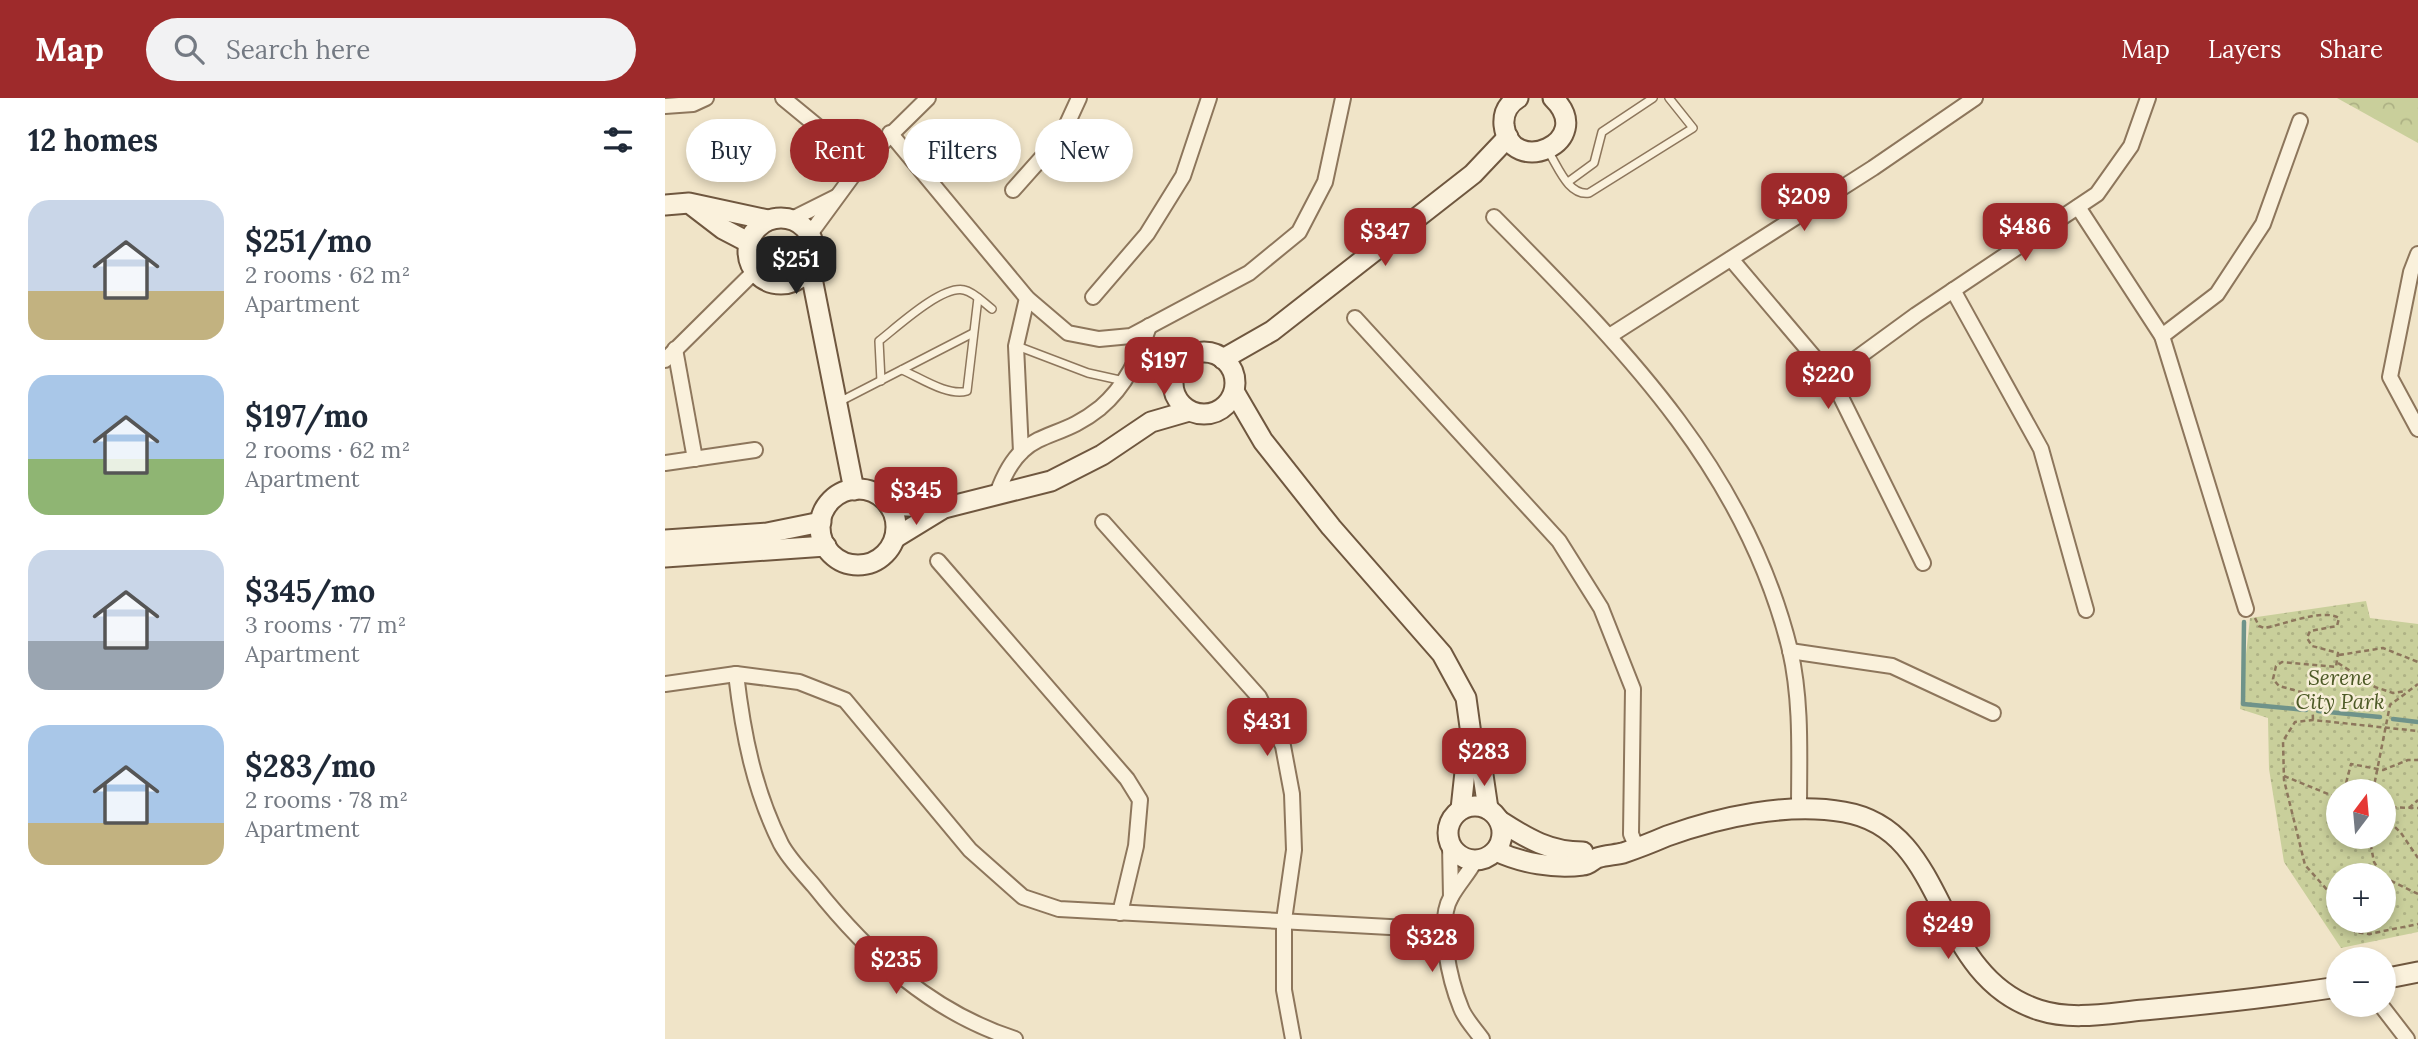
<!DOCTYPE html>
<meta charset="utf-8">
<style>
body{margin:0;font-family:Lora,serif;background:#f2f2f3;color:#1f2937;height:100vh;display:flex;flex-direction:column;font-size:26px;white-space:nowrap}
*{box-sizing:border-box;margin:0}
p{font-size:23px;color:#747a83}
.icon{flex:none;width:38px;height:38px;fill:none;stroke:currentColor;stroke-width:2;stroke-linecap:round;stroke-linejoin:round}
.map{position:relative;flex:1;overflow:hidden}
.drawer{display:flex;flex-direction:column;background:#fff;width:665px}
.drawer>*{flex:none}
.top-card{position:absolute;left:21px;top:21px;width:665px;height:63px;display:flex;gap:14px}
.needle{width:46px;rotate:16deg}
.fabs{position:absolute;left:1661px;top:681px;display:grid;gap:14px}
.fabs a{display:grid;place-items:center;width:70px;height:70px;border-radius:50%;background:#fff;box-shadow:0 4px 10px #0003;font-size:35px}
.price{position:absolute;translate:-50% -60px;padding:0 16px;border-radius:14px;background:#9e2a2b;color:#fff;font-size:23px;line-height:46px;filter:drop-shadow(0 2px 4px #0008)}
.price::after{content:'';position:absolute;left:50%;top:42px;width:21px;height:16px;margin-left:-10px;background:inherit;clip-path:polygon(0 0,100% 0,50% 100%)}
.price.on{background:#222;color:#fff}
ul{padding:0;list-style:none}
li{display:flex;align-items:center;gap:21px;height:175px;padding:0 28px}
li span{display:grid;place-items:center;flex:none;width:196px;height:140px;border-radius:21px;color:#555}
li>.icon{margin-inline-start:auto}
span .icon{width:84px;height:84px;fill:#fffc;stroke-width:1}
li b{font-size:30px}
h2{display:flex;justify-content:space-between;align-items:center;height:84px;padding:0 28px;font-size:30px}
.tag{padding:0 24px;border-radius:32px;background:#fff;box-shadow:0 4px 10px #0003;font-size:24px;line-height:63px}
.tag.on{background:#9e2a2b;color:#fff}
header{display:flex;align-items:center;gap:42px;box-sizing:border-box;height:98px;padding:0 35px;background:#9e2a2b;color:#fff}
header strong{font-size:33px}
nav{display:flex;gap:38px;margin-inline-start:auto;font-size:24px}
.search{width:490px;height:63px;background:#f2f2f3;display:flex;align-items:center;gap:18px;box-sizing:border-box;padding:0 24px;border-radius:38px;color:#747a83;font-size:26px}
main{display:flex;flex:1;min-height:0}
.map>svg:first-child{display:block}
</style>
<header>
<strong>Map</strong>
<div class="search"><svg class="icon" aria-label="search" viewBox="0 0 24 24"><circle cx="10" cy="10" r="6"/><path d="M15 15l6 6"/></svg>Search here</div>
<nav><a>Map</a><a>Layers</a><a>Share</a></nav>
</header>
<main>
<section class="drawer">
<h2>12 homes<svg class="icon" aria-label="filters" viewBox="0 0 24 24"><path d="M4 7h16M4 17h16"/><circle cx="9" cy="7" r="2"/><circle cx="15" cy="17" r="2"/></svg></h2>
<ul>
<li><span style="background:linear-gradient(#c9d6e8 65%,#c2b280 0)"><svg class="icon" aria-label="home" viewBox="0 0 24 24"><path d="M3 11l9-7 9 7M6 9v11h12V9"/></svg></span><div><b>$251/mo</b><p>2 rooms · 62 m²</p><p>Apartment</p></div></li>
<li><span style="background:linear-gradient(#a9c7e8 60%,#8fb573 0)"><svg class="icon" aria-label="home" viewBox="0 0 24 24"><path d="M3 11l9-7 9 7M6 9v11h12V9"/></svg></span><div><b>$197/mo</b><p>2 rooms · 62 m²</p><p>Apartment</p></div></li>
<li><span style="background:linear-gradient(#c9d6e8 65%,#9aa5b1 0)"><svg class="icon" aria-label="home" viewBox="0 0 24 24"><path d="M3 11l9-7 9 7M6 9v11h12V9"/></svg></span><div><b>$345/mo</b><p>3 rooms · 77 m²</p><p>Apartment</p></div></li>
<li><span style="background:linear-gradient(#a9c7e8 70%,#c2b280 0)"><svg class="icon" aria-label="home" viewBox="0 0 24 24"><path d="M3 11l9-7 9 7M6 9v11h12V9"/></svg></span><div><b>$283/mo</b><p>2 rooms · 78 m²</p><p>Apartment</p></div></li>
</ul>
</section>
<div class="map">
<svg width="1753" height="941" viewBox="0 0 1753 941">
<defs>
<pattern id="forest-crowns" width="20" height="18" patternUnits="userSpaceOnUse" patternTransform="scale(1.75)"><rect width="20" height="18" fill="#c9cf9b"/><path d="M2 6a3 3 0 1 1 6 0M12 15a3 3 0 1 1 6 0" fill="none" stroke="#aeb285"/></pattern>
<pattern id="park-dots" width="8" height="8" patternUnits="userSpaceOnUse" patternTransform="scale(1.75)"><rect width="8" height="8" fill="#c9cf9b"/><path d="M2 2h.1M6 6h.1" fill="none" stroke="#aeb285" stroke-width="1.8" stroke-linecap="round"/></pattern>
</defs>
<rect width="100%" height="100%" fill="#f0e4c8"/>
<!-- forest -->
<path fill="url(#forest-crowns)" d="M1672,0H1753V45Z"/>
<!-- park -->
<path fill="url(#park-dots)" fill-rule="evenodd" d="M1701,503L1705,520L1753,526V834L1676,850L1619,764L1604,671L1603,620L1575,611L1585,520ZM1673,693H1718V738H1673ZM1673,777H1718V822H1673Z"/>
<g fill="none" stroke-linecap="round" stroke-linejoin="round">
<!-- stream -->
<g stroke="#6f938a" stroke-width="4.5">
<path d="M1579,524L1578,606L1641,612"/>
<path d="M1653,613L1715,619"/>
<path d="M1728,621L1753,624"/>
</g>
<defs>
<g id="lane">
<path d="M883,53C893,68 903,98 924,95L1028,30L1004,0"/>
<path d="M903,84L929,65L937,34L988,0"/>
<path d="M352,248L423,275L459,283"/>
<path d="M237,272C254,279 283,299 302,293L313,200"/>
<path d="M216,283L214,243C232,229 277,187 299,192C309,194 319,205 327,211"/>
<path d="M174,304L308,235"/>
</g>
<g id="street">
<path d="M118,0L197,65"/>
<path d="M0,8L28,6L41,0"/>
<path d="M225,35L362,200L403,235L434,241L466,238L584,175L634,134L660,84L678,0"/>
<path d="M348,92L397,37L414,0"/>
<path d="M1413,109L1497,238L1581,511"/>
<path d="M829,119C956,248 1080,369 1125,552C1137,604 1134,659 1134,711"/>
<path d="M127,121L171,99"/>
<path d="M145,136L197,65L263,0"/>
<path d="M1753,156L1746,174L1725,279L1753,331"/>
<path d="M1066,161L1166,279L1258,465"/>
<path d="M1288,192L1376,351L1421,512"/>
<path d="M428,199L482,136L518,78L544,0"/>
<path d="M690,220L894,443L936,510L968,591L966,736L972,750"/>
<path d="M946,237L1208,70L1310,0"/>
<path d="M1497,238L1552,196L1598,126L1635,23"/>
<path d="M10,251L30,361"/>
<path d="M0,262L89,174"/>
<path d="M1166,279L1251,217L1432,96L1466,48L1483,0"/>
<path d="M356,354L351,248L362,200"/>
<path d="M0,365L90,352"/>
<path d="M332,396C357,326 388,348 435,310C461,288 474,259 484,228"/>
<path d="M438,424L594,599L618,648L627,696L629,752L619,822V892L628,941"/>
<path d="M273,463L462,681L475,702L471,748L455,815"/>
<path d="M1125,553L1227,568L1328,615"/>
<path d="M71,576C78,636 89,692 116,746C124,761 138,775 149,788C203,856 266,914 350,941"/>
<path d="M0,586L71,576L134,584L180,602L305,752L358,799L394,811L780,832"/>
<path d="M785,747L786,799"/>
<path d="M810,763C803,776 793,786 786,799C771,825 785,883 796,910C800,921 810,931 817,941"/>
<path d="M1715,906L1742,941"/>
</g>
<g id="secondary">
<path d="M853,0C843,6 838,15 839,27C845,81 933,44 888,0"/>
<path d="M0,107L24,105L103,122"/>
<path d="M28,108L58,131L83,144"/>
<circle cx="116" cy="153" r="33"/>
<path d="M145,170L189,392"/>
<circle cx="539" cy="285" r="31"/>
<path d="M558,261L607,233L808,76L843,39"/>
<path d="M570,295L598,343L666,429L777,556L801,600L809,658L818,677L823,711"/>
<circle cx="193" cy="429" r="38"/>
<path d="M224,407L279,410"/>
<path d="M230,440L279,410L386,383L437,357L486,324L524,313"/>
<path d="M0,442L102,435L156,424"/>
<path d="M0,459L161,448"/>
<circle cx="810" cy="735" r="27"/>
<path d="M796,711L800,674L809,658"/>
<path d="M835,723C863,741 885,754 918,754"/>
<path d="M831,753C856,765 890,771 918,767C924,767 927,762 932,760C940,757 950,757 958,755C973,750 988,744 1002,738C1055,719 1122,704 1179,714C1286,732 1265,877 1374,912C1408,923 1445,915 1479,912C1544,906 1608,899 1673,889"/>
<path d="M1718,881L1753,874"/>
</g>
</defs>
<!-- lane casing -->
<use href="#lane" stroke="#8d765c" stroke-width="10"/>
<!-- street casing -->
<use href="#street" stroke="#8d765c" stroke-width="18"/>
<!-- secondary casing -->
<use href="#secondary" stroke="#6f573f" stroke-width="23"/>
<!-- path -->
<g stroke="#8d765c" stroke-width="2.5" stroke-dasharray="5 3.5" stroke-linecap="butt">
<path d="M1590,520L1594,528L1599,530C1618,527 1658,510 1674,520L1672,528L1645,533L1642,540L1647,548L1673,555L1671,569L1617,564L1611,568L1608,581L1614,588L1647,597L1648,622"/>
<path d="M1674,557L1718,550L1753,564"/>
<path d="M1673,565L1710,589L1728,595L1741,593"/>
<path d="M1619,678L1673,700"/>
<path d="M1679,693L1686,666L1718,672L1743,662H1753"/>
<path d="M1708,693L1725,607L1753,586"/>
<path d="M1718,709L1753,710"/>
<path d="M1744,710L1753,702"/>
<path d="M1718,717L1736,735L1753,760"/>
<path d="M1704,738L1709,764L1717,777"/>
<path d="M1718,779L1753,796"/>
<path d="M1673,804L1640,767L1619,682L1618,643L1630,624L1648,622L1753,633"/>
<path d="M1684,822L1690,834L1704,836L1753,826"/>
</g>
<!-- lane -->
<use href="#lane" stroke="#faf1dc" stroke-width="7"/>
<!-- street -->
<use href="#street" stroke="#faf1dc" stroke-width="14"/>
<!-- secondary -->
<use href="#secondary" stroke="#faf1dc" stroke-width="19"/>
</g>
<g text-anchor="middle" stroke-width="5" stroke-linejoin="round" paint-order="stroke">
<!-- park labels -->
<g font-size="21" font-style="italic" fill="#4d5a26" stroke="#f7eed8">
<text x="1675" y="587">Serene<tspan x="1675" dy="24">City Park</tspan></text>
</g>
</g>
</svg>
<div class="fabs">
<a><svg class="needle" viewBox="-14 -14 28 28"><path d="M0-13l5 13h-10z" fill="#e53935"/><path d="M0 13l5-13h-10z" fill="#747a83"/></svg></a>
<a>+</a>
<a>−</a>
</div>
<b class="price" style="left:1139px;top:135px">$209</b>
<b class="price" style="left:1360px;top:165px">$486</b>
<b class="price" style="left:720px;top:170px">$347</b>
<b class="price on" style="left:131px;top:198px">$251</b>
<b class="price" style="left:499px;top:299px">$197</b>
<b class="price" style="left:1163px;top:313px">$220</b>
<b class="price" style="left:251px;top:429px">$345</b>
<b class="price" style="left:602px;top:660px">$431</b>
<b class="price" style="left:819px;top:690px">$283</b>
<b class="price" style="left:1283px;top:863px">$249</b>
<b class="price" style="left:767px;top:876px">$328</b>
<b class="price" style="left:231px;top:898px">$235</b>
<div class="top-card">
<a class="tag">Buy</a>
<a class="tag on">Rent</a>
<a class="tag">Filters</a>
<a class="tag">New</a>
</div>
</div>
</main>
